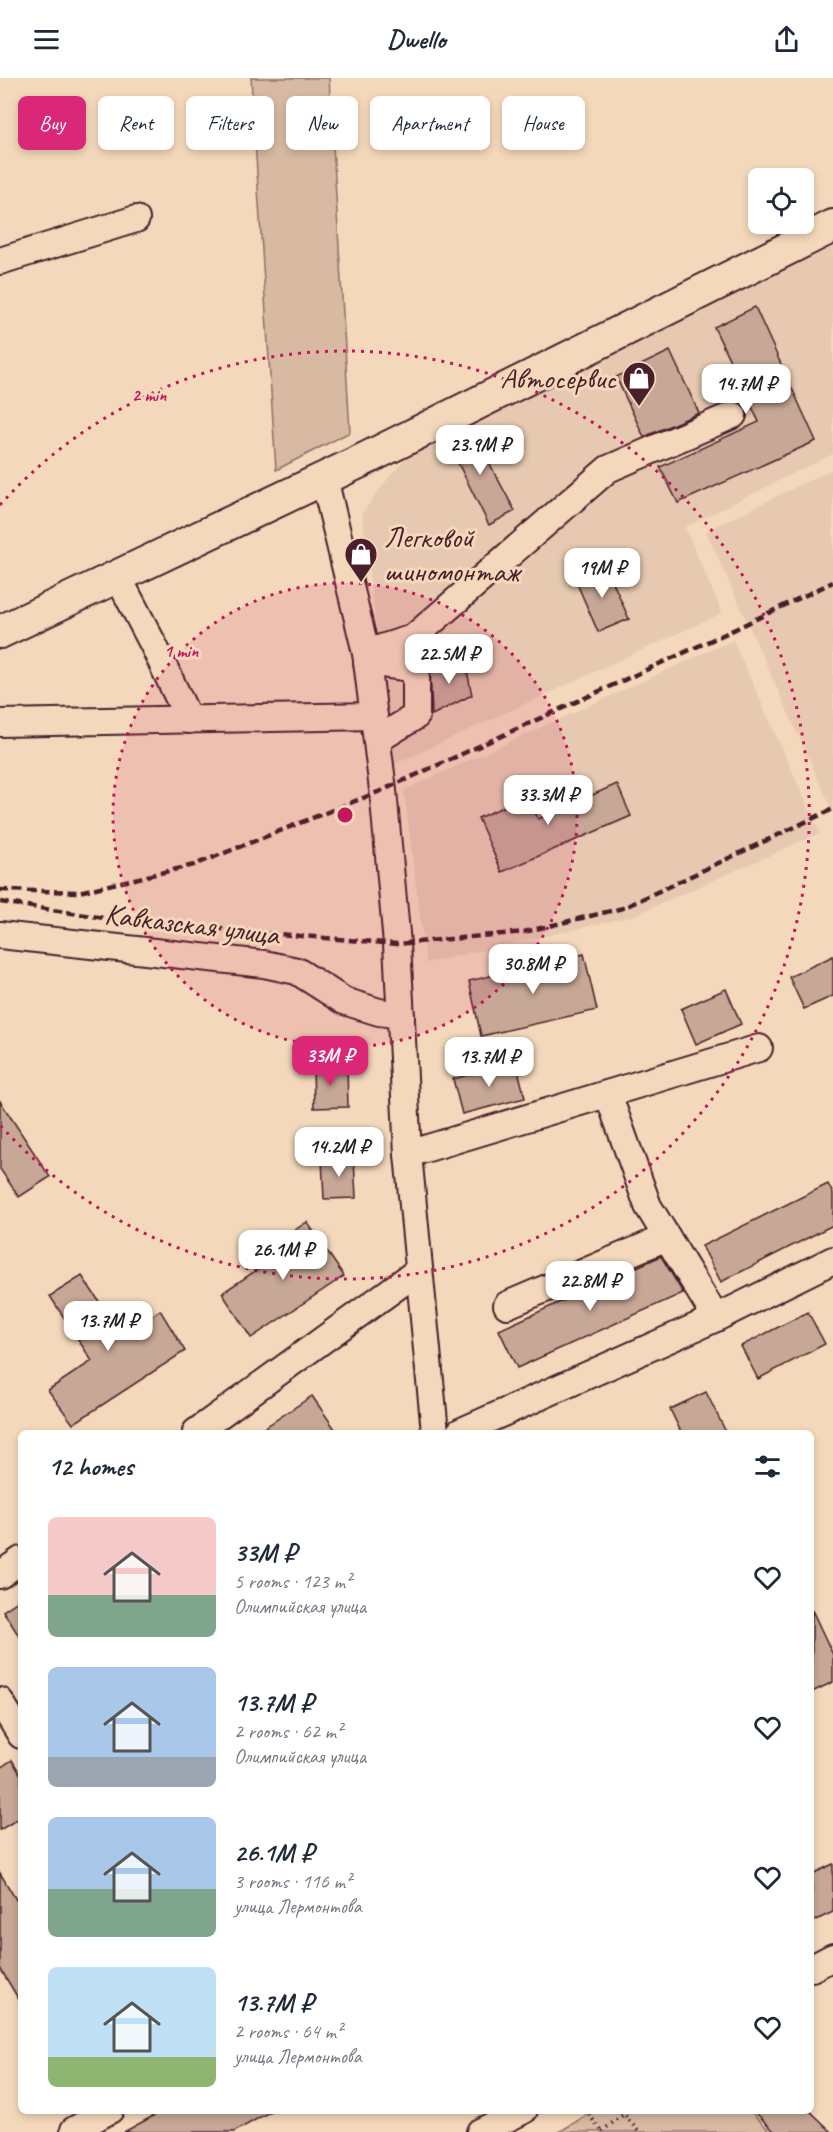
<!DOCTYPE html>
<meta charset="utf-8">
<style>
body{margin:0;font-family:Caveat,sans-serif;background:#f2f2f3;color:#1f2937;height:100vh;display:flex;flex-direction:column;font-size:22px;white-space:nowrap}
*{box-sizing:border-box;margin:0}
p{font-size:20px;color:#747a83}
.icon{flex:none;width:33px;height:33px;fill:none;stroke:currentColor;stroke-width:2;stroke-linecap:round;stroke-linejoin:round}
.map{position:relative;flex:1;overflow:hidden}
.side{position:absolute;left:18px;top:1352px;width:796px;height:684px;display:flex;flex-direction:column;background:#fff;border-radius:9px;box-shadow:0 3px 9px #0003}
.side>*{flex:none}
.hud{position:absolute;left:18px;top:18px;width:798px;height:54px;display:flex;gap:12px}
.controls{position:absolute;left:748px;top:90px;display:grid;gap:12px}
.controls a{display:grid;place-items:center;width:66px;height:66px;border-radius:9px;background:#fff;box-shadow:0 3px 9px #0003;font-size:30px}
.price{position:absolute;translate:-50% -51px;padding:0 14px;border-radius:12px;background:#fff;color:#222;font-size:20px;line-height:39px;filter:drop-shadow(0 2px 3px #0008)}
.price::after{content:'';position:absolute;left:50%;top:36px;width:18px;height:14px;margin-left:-9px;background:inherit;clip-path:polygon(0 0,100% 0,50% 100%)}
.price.selected{background:#db2777;color:#fff}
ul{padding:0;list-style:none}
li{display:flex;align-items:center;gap:18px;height:150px;padding:0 30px}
li span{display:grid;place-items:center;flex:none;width:168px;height:120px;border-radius:9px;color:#555}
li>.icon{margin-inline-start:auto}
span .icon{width:72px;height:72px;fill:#fffc;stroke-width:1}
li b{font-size:26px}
h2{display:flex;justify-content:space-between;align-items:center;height:72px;padding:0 30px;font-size:26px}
.chip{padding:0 21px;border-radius:9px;background:#fff;box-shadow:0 3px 9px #0003;font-size:21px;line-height:54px}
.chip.selected{background:#db2777;color:#fff}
header{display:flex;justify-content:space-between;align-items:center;height:78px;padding:0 30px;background:#fff;font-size:27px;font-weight:600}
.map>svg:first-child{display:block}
</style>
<header><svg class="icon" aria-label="menu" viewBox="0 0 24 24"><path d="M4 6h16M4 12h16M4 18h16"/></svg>Dwello<svg class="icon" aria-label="share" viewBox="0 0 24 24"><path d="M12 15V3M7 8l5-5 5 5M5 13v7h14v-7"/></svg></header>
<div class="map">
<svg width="833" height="2054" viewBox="0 0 833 2054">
<rect width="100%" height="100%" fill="#f4d8bb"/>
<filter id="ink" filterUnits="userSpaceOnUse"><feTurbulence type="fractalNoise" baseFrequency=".0167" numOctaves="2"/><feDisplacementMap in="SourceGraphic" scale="12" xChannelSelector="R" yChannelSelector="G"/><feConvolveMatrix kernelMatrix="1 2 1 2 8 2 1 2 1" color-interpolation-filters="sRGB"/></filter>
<g filter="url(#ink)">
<!-- built -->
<g fill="#e6c9b0">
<path d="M833,169V376L685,449L722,535L393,687L362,435L390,398L419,366Z"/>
<path d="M833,391V734L706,453Z"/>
<path d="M733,562L820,755L633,838L426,885L404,712Z"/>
</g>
<!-- green -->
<g fill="#d8baa3" stroke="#916c67" stroke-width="1.5">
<path d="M251,0H329L350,354L276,392Z"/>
<path d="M595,2032L750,2033L771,2054H559Z"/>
</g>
<!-- building -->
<g fill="#c7a795" stroke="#4a1f2b" stroke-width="1.5">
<path d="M755,229L816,363L678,425L660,389L759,344L714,249Z"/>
<path d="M670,273L699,335L644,359L616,299Z"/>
<path d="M470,349L515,433L489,447L446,361Z"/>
<path d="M606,488L629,541L598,554L575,501Z"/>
<path d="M465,583L472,617L432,637L430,587Z"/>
<path d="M617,706L631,738L502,794L478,740L528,718L538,741Z"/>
<path d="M584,876L597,932L481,958L469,903Z"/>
<path d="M833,878V918L804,931L789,899Z"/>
<path d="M726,911L741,946L696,966L681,931Z"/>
<path d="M516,984L525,1020L462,1036L453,1001Z"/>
<path d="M347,988L348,1029L314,1030L313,989Z"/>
<path d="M0,1023L50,1099L19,1119L0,1091Z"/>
<path d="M354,1080L356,1120L324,1121L322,1081Z"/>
<path d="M828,1106L833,1116V1147L721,1204L702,1168Z"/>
<path d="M307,1144L344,1198L251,1260L222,1215L269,1184L262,1174Z"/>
<path d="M661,1178L683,1215L517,1290L499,1252Z"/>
<path d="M82,1198L123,1259L160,1232L185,1273L73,1346L48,1312L92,1283L50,1218Z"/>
<path d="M808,1234L825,1266L758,1301L741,1268Z"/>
<path d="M706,1314L726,1354H681L670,1331Z"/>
<path d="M312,1318L337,1354H258Z"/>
<path d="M21,1521V1561L3,1533Z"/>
<path d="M812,1532L833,1577V1604L812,1614Z"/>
<path d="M12,1682L21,1697V1739L0,1752V1690Z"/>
<path d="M833,1786V1834L812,1844V1796Z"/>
<path d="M0,1795L21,1830V1925L0,1890Z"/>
<path d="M164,2032H273L234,2054H124Z"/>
<path d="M753,2032H809L832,2054H775Z"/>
</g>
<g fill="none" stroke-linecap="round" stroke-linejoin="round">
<defs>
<g id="minor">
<path d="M0,183L136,141"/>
<path d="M324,400L366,575L383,712L397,866L408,1076L435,1354"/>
<path d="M118,499L153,566L189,642"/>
<path d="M366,575L413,560L608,391L733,337"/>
<path d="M367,584L416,591V638L377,662"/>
<path d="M0,645L374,638"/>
<path d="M0,857L264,886L297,893L344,923L379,934L401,937"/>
<path d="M608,1016L648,1128L716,1240"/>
<path d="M408,1076L759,970"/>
<path d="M507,1227L667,1159"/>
<path d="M196,1354L418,1193"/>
<path d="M460,1354L716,1240L833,1182"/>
<path d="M0,1497L21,1482"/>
<path d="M0,1623L21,1657"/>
<path d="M812,1890L833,1879"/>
<path d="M76,2054L74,2052L110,2032"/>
<path d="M480,2054L524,2032"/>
</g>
<path id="major" d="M0,554L363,382L833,148"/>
</defs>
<!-- minor casing -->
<use href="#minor" stroke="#4a1f2b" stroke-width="30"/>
<!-- major casing -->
<use href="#major" stroke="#4a1f2b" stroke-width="36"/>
<!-- path -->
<g stroke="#4a1f2b" stroke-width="4" stroke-dasharray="1.5 4.5" stroke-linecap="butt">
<path d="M585,2032L602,2053"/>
<path d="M602,2053L624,2036L639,2054"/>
</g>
<!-- minor -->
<use href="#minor" stroke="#f4d8bb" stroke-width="26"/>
<!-- major -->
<use href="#major" stroke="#f4d8bb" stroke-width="32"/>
<!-- rail -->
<g stroke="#4a1f2b" stroke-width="4.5" stroke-dasharray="9 4.5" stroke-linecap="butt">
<path d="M0,812L79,814L194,787L383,712L727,555L833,504"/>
<path d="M0,824L124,843L397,866L524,854L623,830L833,731"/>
</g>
</g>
</g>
<!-- distance rings -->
<circle cx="345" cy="737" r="232" fill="#c2185b" fill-opacity=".12"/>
<g fill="none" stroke="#c2185b" stroke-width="3" stroke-dasharray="3 6">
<circle cx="345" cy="737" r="232"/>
<path d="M0 427A464 464 0 1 1 0 1047"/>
</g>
<!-- icons -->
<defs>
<symbol id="shop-pin" viewBox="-11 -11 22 30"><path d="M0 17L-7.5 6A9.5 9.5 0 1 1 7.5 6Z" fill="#4a1f2b" stroke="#f4d8bb"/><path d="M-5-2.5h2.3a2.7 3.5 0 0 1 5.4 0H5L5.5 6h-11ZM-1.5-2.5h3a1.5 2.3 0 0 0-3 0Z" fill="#fff"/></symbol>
</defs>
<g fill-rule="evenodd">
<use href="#shop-pin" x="620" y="281" width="38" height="52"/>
<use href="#shop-pin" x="342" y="457" width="38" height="52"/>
</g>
<g text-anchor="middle" stroke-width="6" stroke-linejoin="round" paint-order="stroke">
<!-- poi labels -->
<g font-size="30" fill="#4a1f2b" stroke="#f4d8bb" text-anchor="end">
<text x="616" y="310">Автосервис</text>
<text x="384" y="469" text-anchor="start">Легковой<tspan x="384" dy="34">шиномонтаж</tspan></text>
</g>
<!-- street labels -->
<g font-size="30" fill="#4a1f2b" stroke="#f4d8bb">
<text transform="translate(192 846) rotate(7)" y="10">Кавказская улица</text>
</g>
</g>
<circle cx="345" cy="737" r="9" fill="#c2185b" stroke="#f4d8bb" stroke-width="3"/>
<g font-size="18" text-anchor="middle" font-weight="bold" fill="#c2185b" stroke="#f4d8bb" stroke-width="6" stroke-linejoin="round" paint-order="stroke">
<text x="149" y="323">2 min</text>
<text x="181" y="579">1 min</text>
</g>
</svg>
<div class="controls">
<a><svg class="icon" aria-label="locate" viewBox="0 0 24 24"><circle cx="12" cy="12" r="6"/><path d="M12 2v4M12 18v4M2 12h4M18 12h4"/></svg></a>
</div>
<b class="price" style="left:746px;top:337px">14.7M ₽</b>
<b class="price" style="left:480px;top:398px">23.9M ₽</b>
<b class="price" style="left:602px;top:521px">19M ₽</b>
<b class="price" style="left:449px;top:607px">22.5M ₽</b>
<b class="price" style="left:548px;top:748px">33.3M ₽</b>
<b class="price" style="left:533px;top:917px">30.8M ₽</b>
<b class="price selected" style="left:330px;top:1009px">33M ₽</b>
<b class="price" style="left:489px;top:1010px">13.7M ₽</b>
<b class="price" style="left:339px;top:1100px">14.2M ₽</b>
<b class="price" style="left:283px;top:1203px">26.1M ₽</b>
<b class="price" style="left:590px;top:1234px">22.8M ₽</b>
<b class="price" style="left:108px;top:1274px">13.7M ₽</b>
<div class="hud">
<a class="chip selected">Buy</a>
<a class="chip">Rent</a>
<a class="chip">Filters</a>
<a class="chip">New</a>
<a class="chip">Apartment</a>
<a class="chip">House</a>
</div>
<section class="side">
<h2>12 homes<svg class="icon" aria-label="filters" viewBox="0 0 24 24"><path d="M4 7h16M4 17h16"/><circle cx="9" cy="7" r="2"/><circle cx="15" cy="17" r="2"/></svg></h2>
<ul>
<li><span style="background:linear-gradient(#f6c9c9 65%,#7fa58c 0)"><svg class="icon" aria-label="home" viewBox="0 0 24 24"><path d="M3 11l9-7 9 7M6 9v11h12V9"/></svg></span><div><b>33M ₽</b><p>5 rooms · 123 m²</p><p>Олимпийская улица</p></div><svg class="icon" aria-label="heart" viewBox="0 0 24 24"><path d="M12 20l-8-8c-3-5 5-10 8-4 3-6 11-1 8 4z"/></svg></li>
<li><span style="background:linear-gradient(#a9c7e8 75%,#9aa5b1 0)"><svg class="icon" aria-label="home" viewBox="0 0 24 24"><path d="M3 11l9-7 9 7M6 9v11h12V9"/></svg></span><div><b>13.7M ₽</b><p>2 rooms · 62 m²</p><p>Олимпийская улица</p></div><svg class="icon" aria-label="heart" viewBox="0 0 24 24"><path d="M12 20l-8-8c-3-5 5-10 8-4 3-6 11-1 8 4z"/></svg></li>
<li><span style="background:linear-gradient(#a9c7e8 60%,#7fa58c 0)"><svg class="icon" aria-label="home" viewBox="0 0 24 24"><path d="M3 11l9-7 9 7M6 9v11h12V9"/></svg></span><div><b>26.1M ₽</b><p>3 rooms · 116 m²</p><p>улица Лермонтова</p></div><svg class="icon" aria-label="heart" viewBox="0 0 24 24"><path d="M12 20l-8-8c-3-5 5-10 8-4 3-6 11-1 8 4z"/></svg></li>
<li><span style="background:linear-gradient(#bfe0f5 75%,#8fb573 0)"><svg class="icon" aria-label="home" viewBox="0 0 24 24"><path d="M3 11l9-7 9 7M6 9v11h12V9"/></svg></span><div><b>13.7M ₽</b><p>2 rooms · 64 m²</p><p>улица Лермонтова</p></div><svg class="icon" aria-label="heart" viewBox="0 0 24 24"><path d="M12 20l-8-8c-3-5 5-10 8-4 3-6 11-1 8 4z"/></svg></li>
</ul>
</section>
</div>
